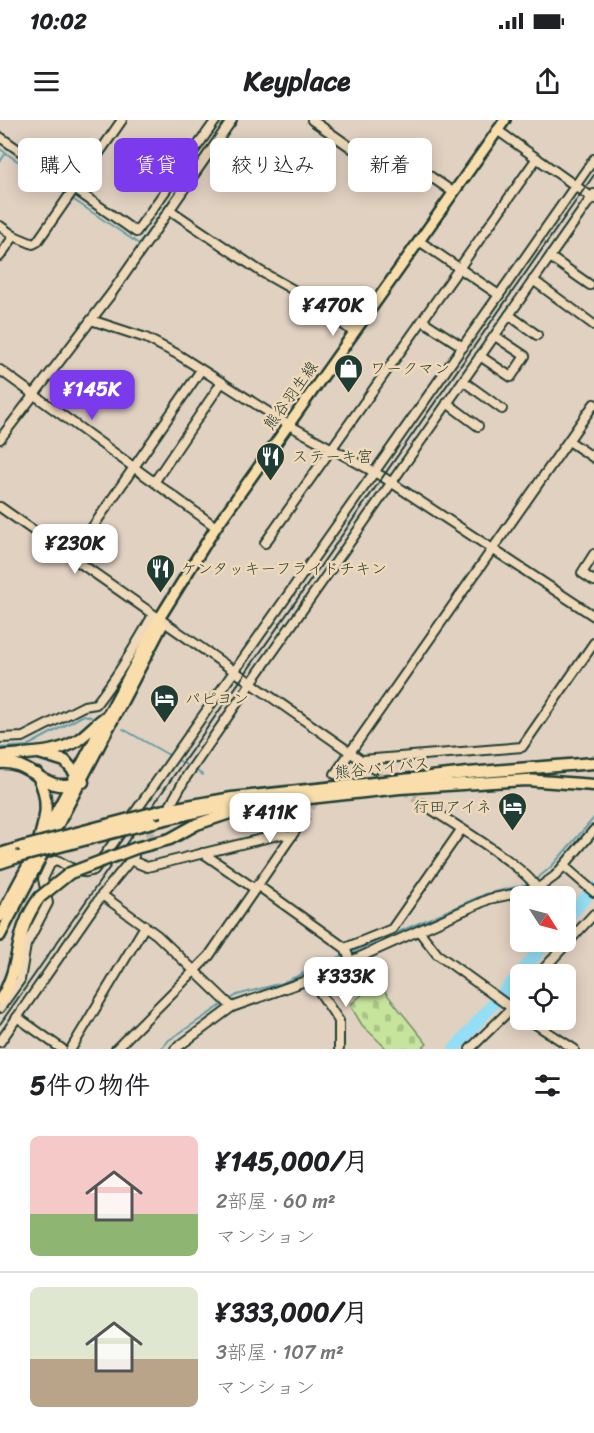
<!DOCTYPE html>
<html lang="ja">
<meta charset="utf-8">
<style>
body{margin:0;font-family:Sriracha,"Klee One",sans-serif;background:#f6f6f6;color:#202124;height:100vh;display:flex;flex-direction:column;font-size:22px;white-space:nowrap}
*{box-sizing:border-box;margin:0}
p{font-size:20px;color:#757577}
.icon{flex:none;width:33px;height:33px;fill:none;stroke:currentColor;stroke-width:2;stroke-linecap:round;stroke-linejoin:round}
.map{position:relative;height:929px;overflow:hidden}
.panel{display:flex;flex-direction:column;background:#fff;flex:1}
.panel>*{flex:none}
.banner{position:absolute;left:18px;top:18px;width:558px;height:54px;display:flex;gap:12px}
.needle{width:39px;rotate:126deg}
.controls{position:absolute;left:510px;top:766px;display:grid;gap:12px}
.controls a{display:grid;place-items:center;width:66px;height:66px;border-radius:9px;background:#fff;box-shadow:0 3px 15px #0003;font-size:30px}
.price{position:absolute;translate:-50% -51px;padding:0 14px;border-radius:12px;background:#fff;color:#222;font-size:20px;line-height:39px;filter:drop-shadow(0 2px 3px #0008)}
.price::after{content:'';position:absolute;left:50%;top:36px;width:18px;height:14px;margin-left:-9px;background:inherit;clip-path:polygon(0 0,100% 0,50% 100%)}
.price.active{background:#7c3aed;color:#fff}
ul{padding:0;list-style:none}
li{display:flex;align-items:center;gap:18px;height:150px;padding:0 30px}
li+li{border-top:2px solid #e0e0e0}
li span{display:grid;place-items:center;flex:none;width:168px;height:120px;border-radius:9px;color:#555}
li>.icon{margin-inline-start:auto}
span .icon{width:72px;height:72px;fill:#fffc;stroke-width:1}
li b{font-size:26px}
h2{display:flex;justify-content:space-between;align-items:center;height:72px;padding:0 30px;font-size:26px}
.pill{padding:0 21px;border-radius:9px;background:#fff;box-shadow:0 3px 15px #0003;font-size:21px;line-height:54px}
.pill.active{background:#7c3aed;color:#fff}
.status{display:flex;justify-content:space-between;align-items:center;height:42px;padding:0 30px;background:#fff;direction:ltr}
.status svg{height:16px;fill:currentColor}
header{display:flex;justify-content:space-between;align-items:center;height:78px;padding:0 30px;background:#fff;font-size:27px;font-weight:800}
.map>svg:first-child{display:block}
</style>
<div class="status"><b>10:02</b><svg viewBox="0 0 49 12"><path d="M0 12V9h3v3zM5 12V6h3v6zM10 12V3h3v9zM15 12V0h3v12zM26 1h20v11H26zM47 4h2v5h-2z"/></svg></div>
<header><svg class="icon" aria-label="menu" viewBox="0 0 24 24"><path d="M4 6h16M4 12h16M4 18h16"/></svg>Keyplace<svg class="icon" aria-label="share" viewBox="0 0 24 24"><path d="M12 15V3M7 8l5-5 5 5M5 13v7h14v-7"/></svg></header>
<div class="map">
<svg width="594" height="929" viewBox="0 0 594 929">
<defs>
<pattern id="cemetery-stones" width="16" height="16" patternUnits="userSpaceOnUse" patternTransform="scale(1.5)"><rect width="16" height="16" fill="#c7e49c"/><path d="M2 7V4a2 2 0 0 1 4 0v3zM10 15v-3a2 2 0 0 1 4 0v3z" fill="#aac487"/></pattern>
</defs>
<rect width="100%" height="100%" fill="#e1d1c1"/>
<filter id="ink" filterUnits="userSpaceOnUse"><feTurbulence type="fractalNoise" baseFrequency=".0167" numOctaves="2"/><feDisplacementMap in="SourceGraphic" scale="12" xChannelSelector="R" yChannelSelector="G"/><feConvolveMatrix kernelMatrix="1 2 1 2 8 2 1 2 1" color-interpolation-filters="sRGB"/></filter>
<g filter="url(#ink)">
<!-- cemetery -->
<path fill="url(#cemetery-stones)" stroke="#739068" stroke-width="1.5" d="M377,862L427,924L421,929H387L362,905L350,885Z"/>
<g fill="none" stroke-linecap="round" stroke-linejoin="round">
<!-- stream -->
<g stroke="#659ea8" stroke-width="2">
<path d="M0,29L67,75"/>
<path d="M0,42L5,34"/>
<path d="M71,78L139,124L227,0"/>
<path d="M123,609L190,647"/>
<path d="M0,628L27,626L84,595L91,597"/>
<path d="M195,650L203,655"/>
<path d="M534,761L550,748L594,698"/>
<path d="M350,833L486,774L529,764"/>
<path d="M161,929L169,920L237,875L282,863L345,835"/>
</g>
<!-- river -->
<g stroke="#94def6" stroke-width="12">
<path d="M566,800L594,768"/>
<path d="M454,929L547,822"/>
</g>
<!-- minor-tunnel -->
<g stroke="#bab3a5" stroke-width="8" stroke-dasharray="8 4" stroke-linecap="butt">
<path d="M374,649L423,684"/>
<path d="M304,698L335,654"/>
<path d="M141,727L160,700"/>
</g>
<defs>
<g id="minor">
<path d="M312,0L393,57L421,50L453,72"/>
<path d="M497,10L594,79"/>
<path d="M0,17L136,112L216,0"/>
<path d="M170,90L260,151L313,181L353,212"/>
<path d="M0,106L14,116L33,124L37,122L122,0"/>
<path d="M419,121L499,175L594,39"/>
<path d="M0,136L14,116"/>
<path d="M550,137L590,165"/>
<path d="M533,160L594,205"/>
<path d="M509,195L537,215"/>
<path d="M91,200L146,218L177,234L287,304L383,357L594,496"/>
<path d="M423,201L463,227"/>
<path d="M480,236L511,257L525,236L495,216"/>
<path d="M0,250L216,407"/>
<path d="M463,261L502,289"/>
<path d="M447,283L478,306"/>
<path d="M0,319L111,174L232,0"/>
<path d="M569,321L594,338"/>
<path d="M155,361L222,262"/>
<path d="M0,387L374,649"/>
<path d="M265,423L537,38"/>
<path d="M594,434L582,453L594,461"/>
<path d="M72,437L201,250"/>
<path d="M0,618L23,617L84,586L96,584C118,556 135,527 153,495"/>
<path d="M362,640L522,627L594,523"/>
<path d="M335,654L594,284"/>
<path d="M171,684L186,657L251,563L594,74"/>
<path d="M423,684C447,700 527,747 537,769"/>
<path d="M131,698L499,175"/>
<path d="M203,733L255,769"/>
<path d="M130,740L147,747L282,714L291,717"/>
<path d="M564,746L594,772"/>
<path d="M257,765L345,828"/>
<path d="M102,775L157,815L232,887"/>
<path d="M419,811L437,834L520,894"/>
<path d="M350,840L345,828L392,809L461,710"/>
<path d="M538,855L594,794"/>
<path d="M311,859L339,901V929"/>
<path d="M0,888L20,860L26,825L48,783L43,759L51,742L57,740C69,746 80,757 94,750L124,708"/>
<path d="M17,897L62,929"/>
<path d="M529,900L574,929"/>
<path d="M0,922L102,775L134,736"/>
<path d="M71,929L145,806"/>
<path d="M116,929L209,836L304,698"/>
<path d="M175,929L232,887L311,859L489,779L537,769L555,756L594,710"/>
<path d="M470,929L512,888L520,875"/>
</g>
<g id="major">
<path d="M42,718L159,499L216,407L505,0"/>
<path d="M0,797L36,730"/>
<path d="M0,816L162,506"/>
</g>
<g id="highway">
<path d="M0,636C26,633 56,635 78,620C89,612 96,603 107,596"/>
<path d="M0,643C23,641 34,657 54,664C63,667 73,664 83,662L65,641L39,633"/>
<path d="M160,691L232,678L468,653L594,643"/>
<path d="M153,702L210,689L400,668L526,660L594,665"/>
<path d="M136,728L170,719L197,704L233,692"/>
<path d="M36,730C45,700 52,683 37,654"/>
<path d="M0,734L23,727"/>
<path d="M0,743L18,737"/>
<path d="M0,794L14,789"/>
<path d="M0,880C24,843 11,815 40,777"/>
</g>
</defs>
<!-- minor casing -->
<use href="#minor" stroke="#1f3d34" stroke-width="12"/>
<!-- major casing -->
<use href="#major" stroke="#1f3d34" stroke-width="14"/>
<!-- highway casing -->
<use href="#highway" stroke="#1f3d34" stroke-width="15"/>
<!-- minor -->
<use href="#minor" stroke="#efd9b8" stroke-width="8"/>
<!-- major -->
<use href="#major" stroke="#f9deab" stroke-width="9"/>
<!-- highway -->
<use href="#highway" stroke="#f9deab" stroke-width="10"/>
<!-- rail -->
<path stroke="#1f3d34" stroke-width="2" d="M0,904L594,55"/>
<defs>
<g id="highway-bridge">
<path d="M23,727L160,691"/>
<path d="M18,737L153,702"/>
<path d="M40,777L70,753L136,728"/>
</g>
</defs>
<!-- highway-bridge casing -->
<use href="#highway-bridge" stroke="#1f3d34" stroke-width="15" stroke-linecap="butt"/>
<!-- highway-bridge -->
<use href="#highway-bridge" stroke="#f9deab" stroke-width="10"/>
</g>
</g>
<!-- icons -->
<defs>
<symbol id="shop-pin" viewBox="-11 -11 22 30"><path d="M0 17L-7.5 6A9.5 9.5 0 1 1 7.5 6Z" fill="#1f3d34" stroke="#efd9b8"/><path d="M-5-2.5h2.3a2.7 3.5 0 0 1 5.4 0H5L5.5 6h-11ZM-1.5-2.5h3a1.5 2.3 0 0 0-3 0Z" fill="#fff"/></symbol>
<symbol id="restaurant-pin" viewBox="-11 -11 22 30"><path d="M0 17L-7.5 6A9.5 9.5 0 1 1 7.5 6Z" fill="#1f3d34" stroke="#efd9b8"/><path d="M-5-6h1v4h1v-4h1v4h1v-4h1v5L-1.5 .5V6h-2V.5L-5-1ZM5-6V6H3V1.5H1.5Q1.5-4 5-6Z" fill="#fff"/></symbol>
<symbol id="hotel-pin" viewBox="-11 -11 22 30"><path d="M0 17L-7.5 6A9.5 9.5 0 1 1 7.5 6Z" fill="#1f3d34" stroke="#efd9b8"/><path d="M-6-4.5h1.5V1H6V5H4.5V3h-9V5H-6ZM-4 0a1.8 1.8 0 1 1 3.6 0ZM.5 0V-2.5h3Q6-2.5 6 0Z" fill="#fff"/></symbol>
</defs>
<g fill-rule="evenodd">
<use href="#shop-pin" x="332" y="232" width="33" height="45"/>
<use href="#restaurant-pin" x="254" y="320" width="33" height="45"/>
<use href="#restaurant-pin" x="144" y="432" width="33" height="45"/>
<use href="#hotel-pin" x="148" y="562" width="33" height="45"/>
<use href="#hotel-pin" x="496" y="670" width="33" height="45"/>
</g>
<g text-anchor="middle" stroke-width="5" stroke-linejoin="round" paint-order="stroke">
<!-- poi labels -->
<g font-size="16" fill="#1f3d34" stroke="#efd9b8" text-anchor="start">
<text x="370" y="254">ワークマン</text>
<text x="292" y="342">ステーキ宮</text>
<text x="181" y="454">ケンタッキーフライドチキン</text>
<text x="185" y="584">パピヨン</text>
<text x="492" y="692" text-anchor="end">行田アイネ</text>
</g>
<!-- street labels -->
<g font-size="16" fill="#1f3d34" stroke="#efd9b8">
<text transform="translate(290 275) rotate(-54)" y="6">熊谷羽生線</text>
<text transform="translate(382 647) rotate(-6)" y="6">熊谷バイパス</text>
</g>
</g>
</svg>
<div class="controls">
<a><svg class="needle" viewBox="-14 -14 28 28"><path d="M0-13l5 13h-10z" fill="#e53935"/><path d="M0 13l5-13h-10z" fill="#757577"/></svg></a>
<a><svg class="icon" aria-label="locate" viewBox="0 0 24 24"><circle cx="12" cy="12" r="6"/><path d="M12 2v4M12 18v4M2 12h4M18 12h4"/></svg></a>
</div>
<b class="price" style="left:333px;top:217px">¥470K</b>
<b class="price active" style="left:92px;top:301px">¥145K</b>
<b class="price" style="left:75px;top:455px">¥230K</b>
<b class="price" style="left:270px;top:724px">¥411K</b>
<b class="price" style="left:346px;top:888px">¥333K</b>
<div class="banner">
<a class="pill">購入</a>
<a class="pill active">賃貸</a>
<a class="pill">絞り込み</a>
<a class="pill">新着</a>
</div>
</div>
<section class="panel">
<h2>5件の物件<svg class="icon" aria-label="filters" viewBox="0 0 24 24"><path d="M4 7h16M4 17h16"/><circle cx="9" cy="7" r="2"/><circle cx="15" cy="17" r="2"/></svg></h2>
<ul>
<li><span style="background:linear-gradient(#f6c9c9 65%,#8fb573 0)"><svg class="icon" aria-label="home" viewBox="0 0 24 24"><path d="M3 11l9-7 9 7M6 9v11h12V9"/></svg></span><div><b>¥145,000/月</b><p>2部屋 · 60 m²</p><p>マンション</p></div></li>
<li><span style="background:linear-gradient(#dfe7d0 60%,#b9a48a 0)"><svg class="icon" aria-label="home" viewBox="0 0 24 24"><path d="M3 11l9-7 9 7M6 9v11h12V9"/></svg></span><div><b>¥333,000/月</b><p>3部屋 · 107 m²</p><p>マンション</p></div></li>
</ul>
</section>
